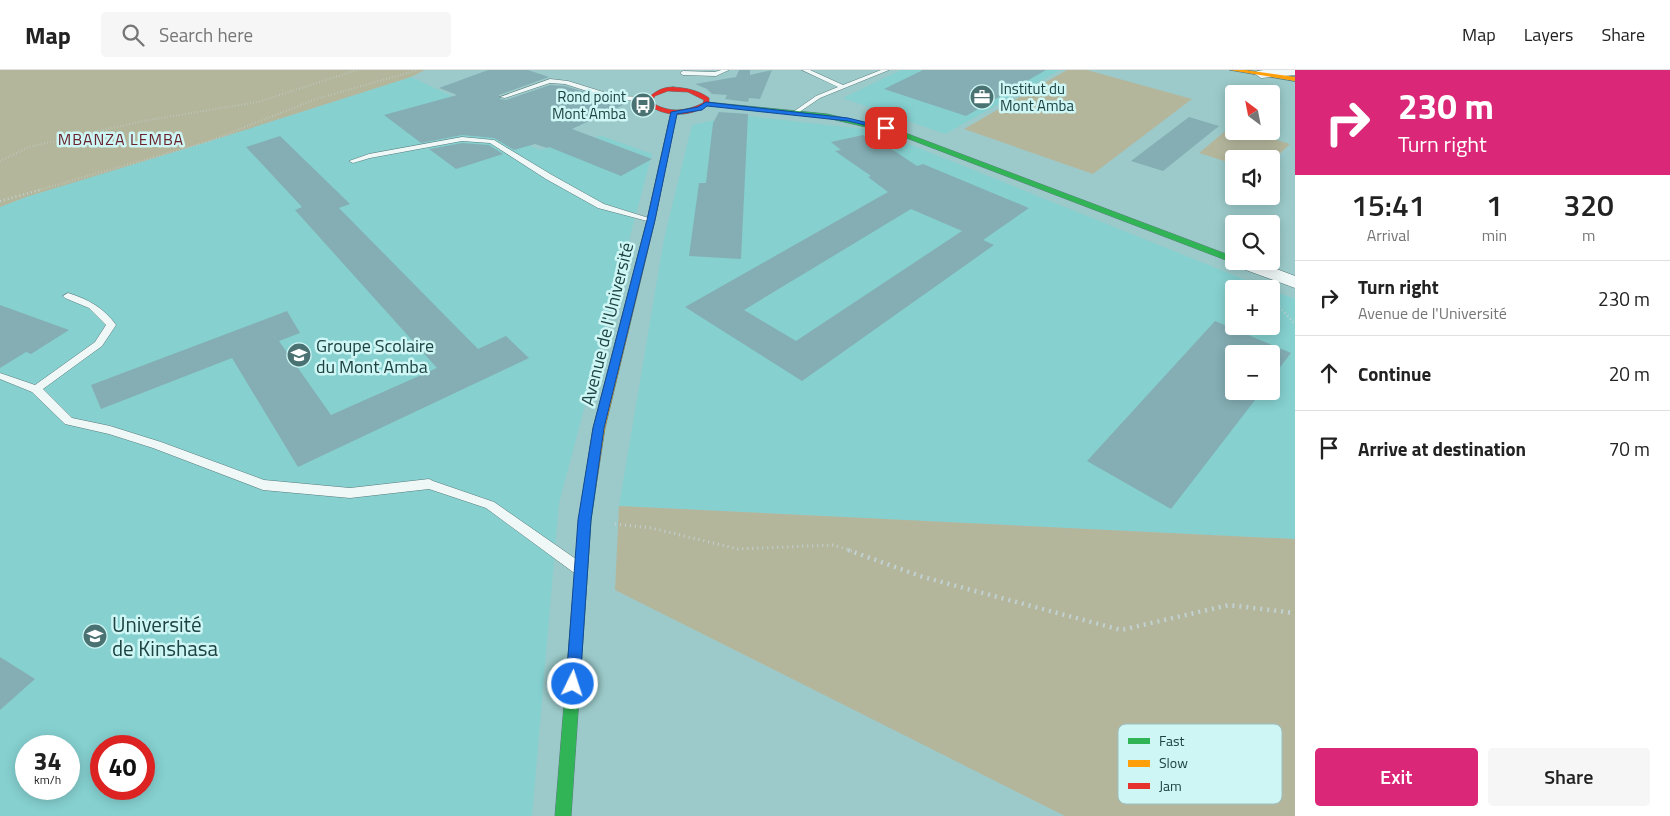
<!DOCTYPE html>
<meta charset="utf-8">
<style>
:root{--surface:#fff;--page:#f6f6f6;--text:#222;--muted:#767676;--line:#e0e0e0;--accent:#db2777}
body{margin:0;font-family:"Titillium Web",sans-serif;background:var(--page);color:var(--text);height:100vh;display:flex;flex-direction:column;font-size:19px;white-space:nowrap}
*{box-sizing:border-box;margin:0}
p{font-size:16px;color:var(--muted)}
.icon{flex:none;width:28px;height:28px;fill:none;stroke:currentColor;stroke-width:2;stroke-linecap:round;stroke-linejoin:round}
.map{position:relative;flex:1;overflow:hidden}
.panel{display:flex;flex-direction:column;background:var(--surface);width:375px}
.panel>*{flex:none}
.banner{background:#db2777;color:#fff;overflow:hidden}
.needle{width:32px;rotate:328deg}
.controls{position:absolute;left:1225px;top:15px;display:grid;gap:10px}
.controls a{display:grid;place-items:center;width:55px;height:55px;border-radius:5px;background:var(--surface);box-shadow:0 2px 12px #0003;font-size:25px}
.speed{position:absolute;left:15px;top:665px;display:flex;gap:10px;font-size:25px;font-weight:700;text-align:center}
.speed>*{display:grid;place-content:center;width:65px;height:65px;border-radius:50%;background:var(--surface);box-shadow:0 2px 12px #0003;line-height:1}
.speed small{font-size:12px;font-weight:400}
.speed .limit{border:8px solid #d22;background:#fff;color:#111}
.pin{position:absolute;display:grid;place-items:center;width:42px;height:42px;color:#fff;margin:-21px;border-radius:10px;box-shadow:0 2px 8px #0006}
.me{position:absolute;width:55px;margin:-28px;rotate:4deg;stroke-linejoin:round;filter:drop-shadow(0 0 4px #0008)}
.turn{display:flex;align-items:center;gap:18px;height:105px;padding:0 20px;font-size:22px}
.turn .icon{width:65px;height:65px;stroke-width:2.5}
.turn b{display:block;font-size:35px;line-height:42px}
.eta{display:flex;justify-content:space-evenly;align-items:center;height:85px;text-align:center}
.eta b{font-size:30px;font-weight:600;line-height:35px}
.primary-button{display:flex;gap:10px;margin-top:auto;padding:10px 20px}
.primary-button a{flex:1;height:58px;border-radius:5px;background:var(--accent);color:#fff;font-size:20px;font-weight:600;line-height:58px;text-align:center}
.primary-button a+a{background:var(--page);color:var(--text)}
ul{padding:0;list-style:none}
li{display:flex;align-items:center;gap:15px;height:75px;padding:0 20px;border-top:1px solid var(--line)}
li div{flex:1}
li b{display:block;font-size:19px}
li em{font-style:normal}
header{display:flex;align-items:center;gap:30px;box-sizing:border-box;height:70px;padding:0 25px;background:var(--surface);border-bottom:1px solid var(--line)}
header strong{font-size:24px}
nav{display:flex;gap:28px;margin-inline-start:auto;font-size:18px}
.search{width:350px;height:45px;background:var(--page);display:flex;align-items:center;gap:12px;box-sizing:border-box;padding:0 18px;border-radius:5px;color:var(--muted);font-size:19px}
main{display:flex;flex:1;min-height:0}
.map>svg:first-child{display:block}
</style>
<header>
<strong>Map</strong>
<div class="search"><svg class="icon" aria-label="search" viewBox="0 0 24 24"><circle cx="10" cy="10" r="6"/><path d="M15 15l6 6"/></svg>Search here</div>
<nav><a>Map</a><a>Layers</a><a>Share</a></nav>
</header>
<main>
<div class="map">
<svg width="1295" height="746" viewBox="0 0 1295 746">
<rect width="100%" height="100%" fill="#9ccaca"/>
<g fill="#86d0d0" fill-rule="evenodd">
<path d="M 901,0 L 1060,0 L 945,64 L 843,28 Z"/>
<path d="M 411,7 L 492,45 L 476,52 L 540,80 L 602,66 L 652,84 L 559,433 L 532,746 L 0,746 L 0,137 L 26,127 L 207,72 ZM 26,676 L 69,676 L 69,719 L 26,719 ZM 101,676 L 144,676 L 144,719 L 101,719 Z"/>
<path d="M 738,45 L 874,60 L 1268,219 L 1234,219 L 1234,256 L 1271,256 L 1271,220 L 1295,229 L 1295,469 L 619,436 L 664,169 L 692,55 ZM 1234,284 L 1271,284 L 1271,321 L 1234,321 Z"/>
</g>
<g fill="#b4b69c">
<path d="M 0,0 L 425,0 L 411,7 L 207,72 L 26,127 L 0,137 Z"/>
<path d="M 1067,0 L 1087,0 L 1192,29 L 1093,104 L 964,59 Z"/>
<path d="M 1230,57 L 1234,58 L 1234,61 L 1246,61 L 1290,74 L 1271,92 L 1271,89 L 1234,89 L 1234,94 L 1199,83 Z"/>
<path d="M 619,436 L 1295,469 L 1295,746 L 1065,746 L 615,520 Z"/>
</g>
<g fill="#84aeb4" fill-rule="evenodd">
<path d="M 488,0 L 528,0 L 549,7 L 499,25 L 500,29 L 506,30 L 550,15 L 565,16 L 625,34 L 572,59 L 652,89 L 621,106 L 549,77 L 547,78 L 535,74 L 514,80 L 494,68 L 462,65 L 421,73 L 384,45 L 457,25 L 439,18 Z"/>
<path d="M 739,0 L 750,0 L 750,5 L 772,0 L 760,29 L 749,28 L 748,32 L 725,29 L 727,25 L 712,24 L 707,19 L 695,14 L 736,7 Z"/>
<path d="M 923,0 L 1046,0 L 966,46 L 884,19 Z"/>
<path d="M 719,42 L 748,44 L 741,189 L 689,186 L 699,113 L 706,113 L 713,53 Z"/>
<path d="M 1189,47 L 1219,56 L 1163,101 L 1131,91 Z"/>
<path d="M 863,65 L 874,71 L 878,70 L 917,96 L 923,94 L 1029,138 L 983,170 L 994,175 L 802,311 L 685,237 L 888,122 L 868,107 L 871,106 L 835,81 L 841,80 L 831,72 ZM 911,139 L 962,161 L 796,271 L 744,240 Z"/>
<path d="M 280,66 L 350,134 L 339,138 L 478,279 L 506,266 L 529,288 L 298,397 L 232,288 L 101,339 L 91,315 L 287,241 L 300,263 L 279,271 L 331,345 L 437,298 L 295,140 L 302,137 L 246,77 Z"/>
<path d="M 462,73 L 489,75 L 503,84 L 456,99 L 429,79 Z"/>
<path d="M 0,235 L 69,260 L 31,284 L 26,282 L 0,298 Z"/>
<path d="M 1215,251 L 1291,283 L 1271,309 L 1271,284 L 1234,284 L 1234,321 L 1262,321 L 1171,439 L 1087,391 Z"/>
<path d="M 0,587 L 35,609 L 0,640 Z"/>
</g>
<g fill="none" stroke-linecap="round" stroke-linejoin="round">
<defs>
<g id="lane">
<path d="M 721,0 L 729,0 L 716,6 L 683,5 L 680,3 L 683,1 L 715,2 Z"/>
<path d="M 802,0 L 810,0 L 843,15 L 881,0 L 889,0 L 820,28 L 795,45 L 792,43 L 793,42 L 816,26 L 838,17 Z"/>
<path d="M 550,9 L 568,11 L 616,26 L 649,27 L 652,29 L 649,31 L 615,30 L 565,14 L 550,13 L 505,28 L 500,27 Z"/>
<path d="M 462,67 L 494,70 L 552,105 L 604,134 L 655,150 L 651,152 L 598,138 L 546,109 L 490,73 L 462,71 L 370,88 L 353,93 L 349,91 L 369,84 Z"/>
<path d="M 68,223 C 88,229 104,238 116,255 L 102,276 L 43,319 L 72,348 L 110,356 L 161,372 L 264,410 L 350,418 L 429,409 L 433,411 L 494,432 L 583,494 L 585,498 L 583,502 L 578,504 L 573,502 L 486,438 L 429,419 L 350,428 L 263,420 L 153,378 L 109,364 L 65,354 L 32,322 L 0,309 L 0,303 L 35,315 L 95,272 L 106,255 L 89,238 L 65,228 L 63,226 Z"/>
</g>
<g id="street">
<path d="M 1264,0 L 1295,0 L 1295,5 L 1261,8 L 1255,4 L 1257,1 Z"/>
<path d="M 1232,187 L 1234,187 L 1234,191 L 1256,191 L 1295,206 L 1295,218 L 1232,195 L 1229,191 Z"/>
</g>
<g id="fast">
<path d="M 706,32 L 827,44 L 900,61 L 1234,187 L 1234,191 L 1237,191 L 1231,192 L 896,64 L 827,48 L 704,35 L 704,33 Z"/>
<path d="M 590,411 L 594,413 L 596,416 L 591,450 L 571,746 L 555,746 L 579,450 L 584,416 L 586,413 Z"/>
</g>
<g id="slow">
<path d="M 1230,0 L 1245,0 L 1295,7 L 1295,11 Z"/>
<path d="M 674,40 L 677,42 L 655,150 L 605,358 L 596,416 L 594,419 L 586,419 L 584,416 L 593,358 L 647,150 L 671,42 Z"/>
</g>
<path id="jam" d="M 673,17 C 686,18 698,20 709,28 L 709,34 C 691,48 662,48 645,32 C 652,23 661,17 673,17 ZM 668,21 L 688,22 L 704,30 L 703,33 C 685,42 668,43 651,32 L 655,26 Z"/>
</defs>
<use href="#lane" stroke="#597c7c" stroke-width="1"/>
<use href="#street" stroke="#597c7c" stroke-width="1"/>
<use href="#fast" stroke="#597c7c" stroke-width="1"/>
<use href="#slow" stroke="#597c7c" stroke-width="1"/>
<use href="#jam" stroke="#597c7c" stroke-width="1"/>
<g stroke="#c1d1d1" stroke-width="2" stroke-dasharray="0.5 2.5" stroke-linecap="butt">
<path d="M 0,91 L 29,77 L 143,51 L 258,32 L 357,0"/>
<path d="M 35,121 L 207,72 L 316,29 L 418,0"/>
</g>
<g stroke="#c1d1d1" stroke-width="2.5" stroke-dasharray="1 3" stroke-linecap="butt">
<path d="M 0,131 L 40,120"/>
<path d="M 1271,228 L 1295,254"/>
</g>
<path stroke="#c1d1d1" stroke-width="3" stroke-dasharray="1 4" stroke-linecap="butt" d="M 615,454 L 651,458 L 738,479 L 834,475 L 852,481"/>
<path stroke="#c1d1d1" stroke-width="4.5" stroke-dasharray="2 5" stroke-linecap="butt" d="M 848,480 L 923,507 L 1121,560 L 1229,535 L 1295,543"/>
<use href="#lane" fill="#f0f7f7" fill-rule="evenodd"/>
<use href="#street" fill="#f0f7f7" fill-rule="evenodd"/>
<use href="#fast" fill="#30b455" fill-rule="evenodd"/>
<use href="#slow" fill="#ff9f0a" fill-rule="evenodd"/>
<use href="#jam" fill="#e5322d" fill-rule="evenodd"/>
</g>
<path fill="#1a73e8" stroke="#114b97" d="M 706,32 L 848,48 L 889,58 L 886,60 L 848,51 L 707,36 L 702,40 L 677,44 L 655,150 L 604,358 L 591,450 L 580,614 L 578,619 L 573,621 L 568,619 L 566,614 L 578,450 L 593,358 L 647,150 L 671,42 L 698,37 Z"/>
<defs>
<symbol id="office-disc" viewBox="-11 -11 22 22"><circle r="9.5" fill="#4a7272" stroke="#cef6f5"/><path d="M-6-3h4V-5.5h4V-3h4V5H-6ZM-1-4.5V-3h2v-1.5ZM-6 0V1H6V0Z" fill="#fff"/></symbol>
<symbol id="bus-disc" viewBox="-11 -11 22 22"><circle r="9.5" fill="#4a7272" stroke="#cef6f5"/><path d="M-5-6H5V4H4V6H2V4H-2V6H-4V4H-5ZM-3.5-4V0h7V-4ZM-3.5 1.2v1.5H-2V1.2ZM2 1.2v1.5H3.5V1.2Z" fill="#fff"/></symbol>
<symbol id="school-disc" viewBox="-11 -11 22 22"><circle r="9.5" fill="#4a7272" stroke="#cef6f5"/><path d="M0-5L7-2L0 1L-7-2ZM-4 1L0 2.5L4 1V4Q0 6-4 4Z" fill="#fff"/></symbol>
<symbol id="university-disc" viewBox="-11 -11 22 22"><circle r="9.5" fill="#4a7272" stroke="#cef6f5"/><path d="M0-5L7-2L0 1L-7-2ZM-4 1L0 2.5L4 1V4Q0 6-4 4Z" fill="#fff"/></symbol>
</defs>
<g fill-rule="evenodd">
<use href="#office-disc" x="968" y="13" width="28" height="28"/>
<use href="#bus-disc" x="629" y="21" width="28" height="28"/>
<use href="#school-disc" x="285" y="271" width="28" height="28"/>
<use href="#university-disc" x="81" y="552" width="28" height="28"/>
</g>
<g text-anchor="middle" dominant-baseline="central" stroke-width="5" stroke-linejoin="round" paint-order="stroke">
<g font-size="15" fill="#1e4242" stroke="#cef6f5" text-anchor="start">
<text x="1000" y="18">Institut du<tspan x="1000" dy="17">Mont Amba</tspan></text>
<text x="626" y="26" text-anchor="end">Rond point<tspan x="626" dy="17">Mont Amba</tspan></text>
</g>
<g font-size="16" letter-spacing="1" fill="#69232c" stroke="#cef6f5">
<text x="121" y="69">MBANZA LEMBA</text>
</g>
<g font-size="18" fill="#1e4242" stroke="#cef6f5">
<text transform="translate(607 254) rotate(-76)">Avenue de l'Université</text>
</g>
<g font-size="18" fill="#1e4242" stroke="#cef6f5" text-anchor="start">
<text x="316" y="275">Groupe Scolaire<tspan x="316" dy="21">du Mont Amba</tspan></text>
</g>
<g font-size="21" fill="#1e4242" stroke="#cef6f5" text-anchor="start">
<text x="112" y="554">Université<tspan x="112" dy="24">de Kinshasa</tspan></text>
</g>
</g>
<rect x="1118" y="654" width="164" height="80" rx="8" fill="#cef6f5" stroke="#99c0bf" stroke-width="1"/>
<rect x="1128" y="668" width="22" height="6" fill="#30b455"/>
<rect x="1128" y="690" width="22" height="7" fill="#ff9f0a"/>
<rect x="1128" y="713" width="22" height="6" fill="#e5322d"/>
<g font-size="14" fill="#1e4242">
<text x="1159" y="676">Fast</text>
<text x="1159" y="698">Slow</text>
<text x="1159" y="721">Jam</text>
</g>
</svg>
<div class="controls">
<a><svg class="needle" viewBox="-14 -14 28 28"><path d="M0-13l5 13h-10z" fill="#e53935"/><path d="M0 13l5-13h-10z" fill="#767676"/></svg></a>
<a><svg class="icon" aria-label="sound" viewBox="0 0 24 24"><path d="M4 9h4l5-4v14l-5-4H4zM17 9q2 3 0 6"/></svg></a>
<a><svg class="icon" aria-label="search" viewBox="0 0 24 24"><circle cx="10" cy="10" r="6"/><path d="M15 15l6 6"/></svg></a>
<a>+</a>
<a>−</a>
</div>
<div class="speed"><div>34<small>km/h</small></div><div class="limit">40</div></div>
<div class="pin" style="left:886px;top:58px;background:#d93025"><svg class="icon" aria-label="arrive" viewBox="0 0 24 24"><path d="M6 21V4h12l-3 4 3 4H6"/></svg></div>
<svg class="me" style="left:573px;top:614px" viewBox="-20 -20 40 40"><circle r="17" fill="#1a73e8" stroke="#fff" stroke-width="3"/><path d="M0-11L8 9 0 5-8 9z" fill="#fff"/></svg>
</div>
<section class="panel">
<div class="banner">
<div class="turn"><svg class="icon" aria-label="right" viewBox="0 0 24 24"><path d="M7 20v-9h11M14 6l5 5-5 5"/></svg><div><b>230 m</b>Turn right</div></div>
</div>
<div class="eta">
<div><b>15:41</b><p>Arrival</p></div>
<div><b>1</b><p>min</p></div>
<div><b>320</b><p>m</p></div>
</div>
<ul>
<li><svg class="icon" aria-label="right" viewBox="0 0 24 24"><path d="M7 20v-9h11M14 6l5 5-5 5"/></svg><div><b>Turn right</b><p>Avenue de l'Université</p></div><em>230 m</em></li>
<li><svg class="icon" aria-label="ahead" viewBox="0 0 24 24"><path d="M12 20V5M6 11l6-6 6 6"/></svg><div><b>Continue</b></div><em>20 m</em></li>
<li><svg class="icon" aria-label="arrive" viewBox="0 0 24 24"><path d="M6 21V4h12l-3 4 3 4H6"/></svg><div><b>Arrive at destination</b></div><em>70 m</em></li>
</ul>
<div class="primary-button"><a>Exit</a><a>Share</a></div>
</section>
</main>
